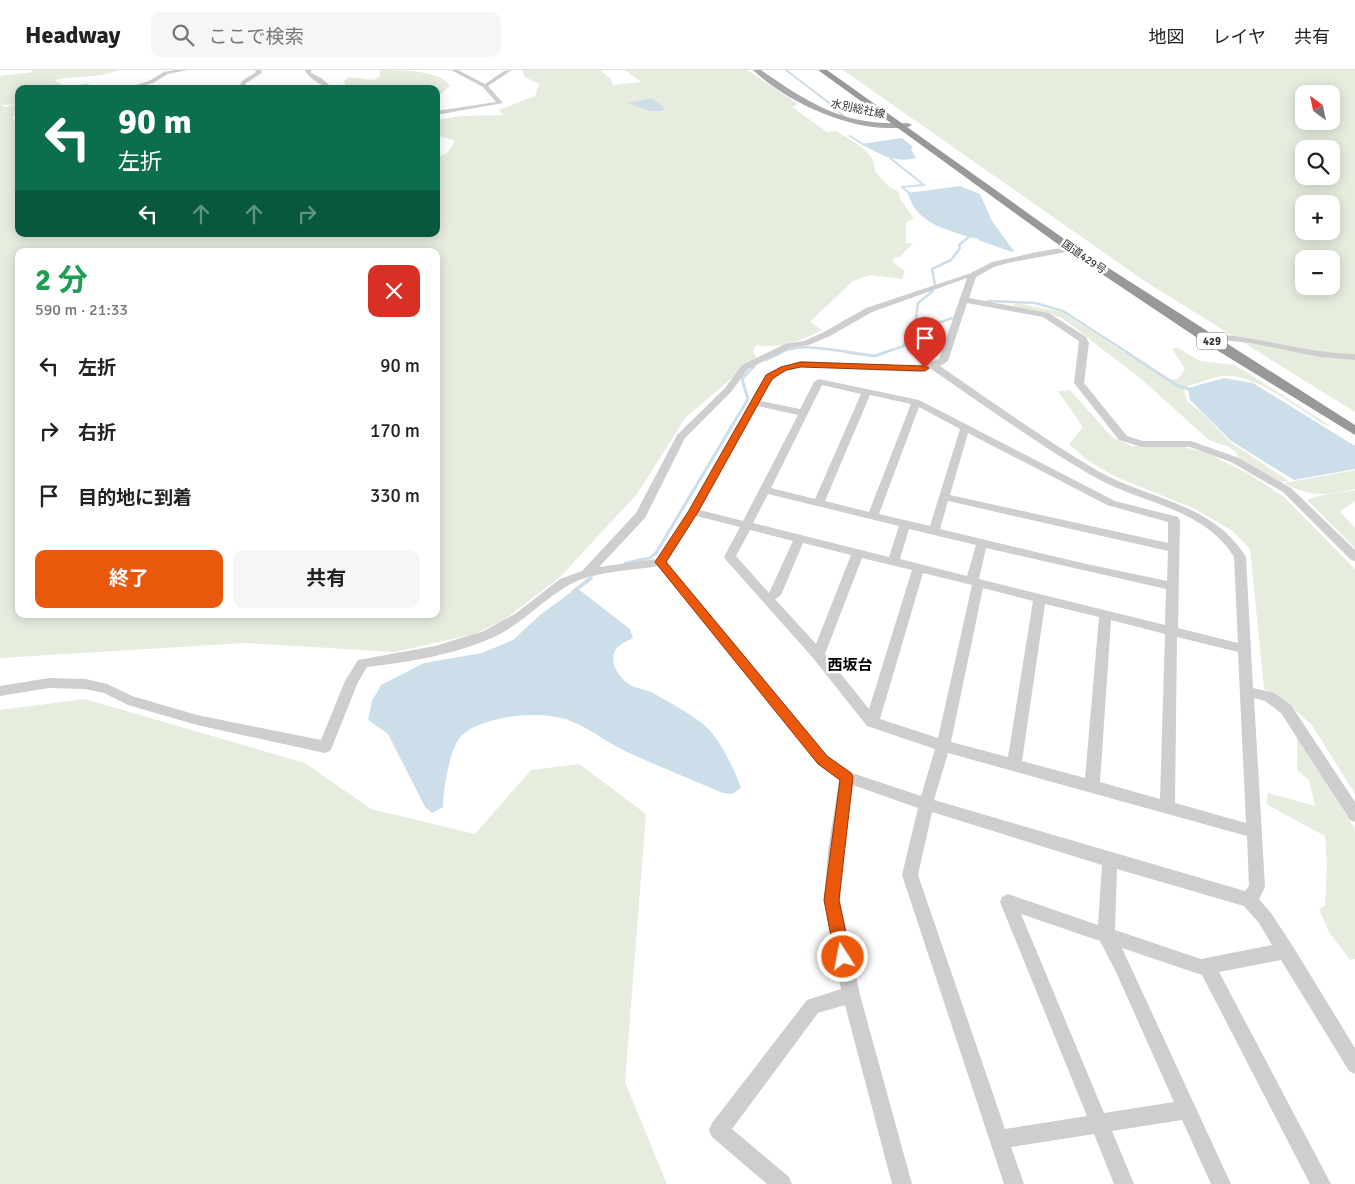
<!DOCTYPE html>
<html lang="ja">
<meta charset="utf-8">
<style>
:root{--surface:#fff;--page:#f6f6f6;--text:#222;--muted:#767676;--line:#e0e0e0;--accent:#ea580c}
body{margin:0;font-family:Signika,"Noto Sans JP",sans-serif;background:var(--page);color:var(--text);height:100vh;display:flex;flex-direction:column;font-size:19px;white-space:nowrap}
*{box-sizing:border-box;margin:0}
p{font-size:16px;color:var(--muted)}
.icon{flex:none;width:28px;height:28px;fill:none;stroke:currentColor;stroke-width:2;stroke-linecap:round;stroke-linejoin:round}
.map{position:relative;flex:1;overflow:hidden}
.panel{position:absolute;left:15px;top:178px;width:425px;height:370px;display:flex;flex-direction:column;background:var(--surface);border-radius:10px;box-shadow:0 2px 12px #0003}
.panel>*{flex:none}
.hud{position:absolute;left:15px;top:15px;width:425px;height:152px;border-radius:10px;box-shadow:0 2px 12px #0003;background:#0b6e4f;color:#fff;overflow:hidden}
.needle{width:32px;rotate:327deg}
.tools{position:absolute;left:1295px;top:15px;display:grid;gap:10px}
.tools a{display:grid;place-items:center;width:45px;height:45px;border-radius:10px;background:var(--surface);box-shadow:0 2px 12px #0003;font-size:25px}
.pin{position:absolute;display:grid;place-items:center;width:42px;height:42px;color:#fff;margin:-51px -21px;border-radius:50% 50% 50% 0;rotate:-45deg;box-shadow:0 0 5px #0007}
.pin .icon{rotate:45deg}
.me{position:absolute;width:55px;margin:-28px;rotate:349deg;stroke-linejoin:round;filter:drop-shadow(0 0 4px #0008)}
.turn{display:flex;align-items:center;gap:18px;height:105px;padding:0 20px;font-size:22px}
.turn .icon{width:65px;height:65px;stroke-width:2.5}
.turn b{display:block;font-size:35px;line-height:42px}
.lanes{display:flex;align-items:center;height:48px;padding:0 20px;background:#0003;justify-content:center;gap:25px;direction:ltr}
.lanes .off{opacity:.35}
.round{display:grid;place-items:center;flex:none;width:52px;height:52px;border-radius:10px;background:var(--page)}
.head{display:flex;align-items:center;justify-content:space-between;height:85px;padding:0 20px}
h1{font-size:30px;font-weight:700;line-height:38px;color:#1e9e55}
.button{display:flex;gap:10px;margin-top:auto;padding:10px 20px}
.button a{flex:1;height:58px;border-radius:10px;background:var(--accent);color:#fff;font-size:20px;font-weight:700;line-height:58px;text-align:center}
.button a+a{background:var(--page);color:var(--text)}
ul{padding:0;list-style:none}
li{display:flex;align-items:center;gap:15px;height:65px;padding:0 20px}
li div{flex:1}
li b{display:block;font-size:19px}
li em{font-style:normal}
header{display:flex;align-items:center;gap:30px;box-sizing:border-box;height:70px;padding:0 25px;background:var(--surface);border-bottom:1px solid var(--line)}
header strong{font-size:24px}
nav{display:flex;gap:28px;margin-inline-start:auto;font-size:18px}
.search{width:350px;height:45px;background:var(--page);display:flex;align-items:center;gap:12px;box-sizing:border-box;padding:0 18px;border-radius:10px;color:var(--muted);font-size:19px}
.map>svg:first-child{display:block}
</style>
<header>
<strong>Headway</strong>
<div class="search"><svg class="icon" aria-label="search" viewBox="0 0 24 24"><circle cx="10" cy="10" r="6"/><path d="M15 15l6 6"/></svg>ここで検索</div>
<nav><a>地図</a><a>レイヤ</a><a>共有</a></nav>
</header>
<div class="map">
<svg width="1355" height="1114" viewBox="0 0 1355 1114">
<rect width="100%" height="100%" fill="#fff"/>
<g fill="#e6eddf" fill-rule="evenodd">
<path d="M 31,0 L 119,0 C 98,9 76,5 54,10 L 66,17 L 88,13 L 93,19 L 19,19 L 19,34 L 1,35 L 6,37 L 19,34 L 19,43 L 12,47 L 16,54 L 19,54 L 19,164 L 436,164 L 436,88 L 447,83 L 455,71 L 436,65 L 436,50 L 461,46 L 503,45 L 499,40 L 535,26 L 539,14 L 525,7 L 522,0 L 605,0 L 601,1 L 610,8 L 613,15 L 641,12 L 625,0 L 747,0 L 798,34 L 792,37 L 827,62 L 836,61 C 851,71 876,81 875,101 L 889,117 L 899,122 L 900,128 L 914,149 L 906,152 L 906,173 L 913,173 L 900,187 L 894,188 L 893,192 L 905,201 L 902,209 L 870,205 L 853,211 L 810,252 L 822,260 C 797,272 784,279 756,275 L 753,282 L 757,287 L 686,347 L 637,424 L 561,506 L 503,551 L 474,564 L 395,582 L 246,573 L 0,588 L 0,6 L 32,2 ZM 19,181 L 436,181 L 436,544 L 19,544 Z"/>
<path d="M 380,0 C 398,0 442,0 450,16 L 436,28 L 436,19 L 347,19 L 344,11 L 349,7 L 374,10 L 380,6 Z"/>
<path d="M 843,0 L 1355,0 L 1355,342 L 1146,212 ZM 1304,24 L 1331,24 L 1331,51 L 1304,51 ZM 1304,79 L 1331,79 L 1331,106 L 1304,106 ZM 1304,134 L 1331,134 L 1331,161 L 1304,161 ZM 1304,189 L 1331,189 L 1331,216 L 1304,216 Z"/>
<path d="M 1016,233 L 1062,242 L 1166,310 L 1178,309 L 1185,299 L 1172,279 L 1178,278 L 1200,291 L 1235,295 L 1331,356 L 1323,354 C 1297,338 1253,302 1222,306 C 1211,308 1199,313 1188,316 L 1184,320 L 1187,331 L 1203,344 L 1230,372 L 1289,411 L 1280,412 L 1238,387 L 1236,382 L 1229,377 L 1209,370 L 1140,308 L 1063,249 L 1049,243 L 1013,236 Z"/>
<path d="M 1070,320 L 1112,367 L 1132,376 L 1180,376 L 1207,383 L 1251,405 L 1284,427 L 1355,499 L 1355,724 L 1312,655 L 1285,631 L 1264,619 L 1250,479 L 1231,460 L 1193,438 L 1116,407 L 1087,390 L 1069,374 L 1083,357 L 1058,321 Z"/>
<path d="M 1355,400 L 1355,419 C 1327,426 1309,427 1284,413 Z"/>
<path d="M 1355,420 L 1355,431 L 1340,442 L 1355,458 L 1355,478 L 1307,430 C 1322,423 1339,424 1355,420 Z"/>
<path d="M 85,629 L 305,693 L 371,739 L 475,764 L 531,700 L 579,694 L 646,744 L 625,1012 L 667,1114 L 0,1114 L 0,640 Z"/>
<path d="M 1297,666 L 1355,759 L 1355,889 L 1350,890 L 1329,862 L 1319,839 L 1325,836 L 1327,796 L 1325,766 L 1266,734 L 1268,723 L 1315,736 L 1309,710 L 1297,700 Z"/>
</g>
<g fill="#cddeeb">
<path d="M 652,28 L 665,38 L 662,41 L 649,41 L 628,33 Z"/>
<path d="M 902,68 L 913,77 L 911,79 L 916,88 C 894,94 879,83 861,74 Z"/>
<path d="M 960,116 L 980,124 L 992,151 L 1014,181 L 1012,182 L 978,170 L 980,169 L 969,167 C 944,159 915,152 908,123 Z"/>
<path d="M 913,260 L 926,263 L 916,278 L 902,275 Z"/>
<path d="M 1224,308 L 1253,313 L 1355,376 L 1355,399 L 1294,410 L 1231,371 L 1190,330 L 1188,318 Z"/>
<path d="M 577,518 L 630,559 L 633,568 C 627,571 620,574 617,578 C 607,591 619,609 632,616 C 638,619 646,619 653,623 C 669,632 687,642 702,653 C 720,668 733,696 741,718 L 732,724 L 723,723 C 690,709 657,696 625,681 C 606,672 588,657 568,650 C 541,640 485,645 462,665 C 450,676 443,720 443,737 L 432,743 L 425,737 L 388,664 L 368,650 L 372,631 L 381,615 L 424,593 L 482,583 L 513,570 L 541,544 Z"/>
</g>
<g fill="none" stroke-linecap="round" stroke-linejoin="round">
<g stroke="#cddeeb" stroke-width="2">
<path d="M 786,0 L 837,39 L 844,47"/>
<path d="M 850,66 L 864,75"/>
<path d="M 890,88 L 924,115 L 902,117 L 909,123"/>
</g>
<g stroke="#cddeeb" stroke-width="2.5">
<path d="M 908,122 L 910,124"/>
<path d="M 935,215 L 932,199 L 951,190 L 960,178 L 959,175 L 970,166"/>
<path d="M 988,231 L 1035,233 L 1063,241 L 1128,283"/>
<path d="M 915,261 L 952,248"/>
<path d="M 914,263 L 918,233 L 933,221"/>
<path d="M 779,283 C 803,272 830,280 856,283"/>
<path d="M 883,283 L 907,275"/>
</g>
<g stroke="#cddeeb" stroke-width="3">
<path d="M 846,282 L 875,286 L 886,282"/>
<path d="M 1126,282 L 1178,316 L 1192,320"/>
<path d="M 766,290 L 782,282"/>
<path d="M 636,491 L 650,488 L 656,483 L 748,329 L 742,309 L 755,295"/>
</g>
<g stroke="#cddeeb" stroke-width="4">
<path d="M 625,494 L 641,490"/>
<path d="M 573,522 L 591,508"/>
</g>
<g fill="#cecece" fill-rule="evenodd">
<path d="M 175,0 L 188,0 L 168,4 L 153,13 L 132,19 L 122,19 L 149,11 L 164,2 Z"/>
<path d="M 255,0 L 261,0 L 262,3 L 246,13 L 244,19 L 238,19 L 242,11 L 256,2 Z"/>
<path d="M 305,0 L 311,0 L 311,3 L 321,8 L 334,19 C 326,19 308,8 305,0 Z"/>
<path d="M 451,0 L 458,0 L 485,14 L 504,1 L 512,0 L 488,16 L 503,33 L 436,45 L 436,41 L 496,32 L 483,17 Z"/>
<path d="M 1079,175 L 1083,177 L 1082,179 L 1008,193 L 994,197 L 976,207 L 969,228 L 1049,243 L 1086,267 L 1089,273 L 1084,313 L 1127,366 L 1143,371 L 1191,371 L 1239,388 L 1291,418 L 1355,480 L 1355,491 L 1351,490 L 1283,422 L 1231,392 L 1190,377 L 1142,377 L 1119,370 L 1074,313 L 1079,271 L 1043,247 L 967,233 L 948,291 L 940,296 C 992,332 1044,369 1098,401 C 1149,430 1212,432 1246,487 L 1253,618 L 1274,623 L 1291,635 L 1355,732 L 1355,752 L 1350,750 L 1281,643 L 1265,631 L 1254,628 L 1265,817 L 1259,829 L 1271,843 L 1292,875 L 1355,978 L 1355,1004 L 1349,1001 L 1281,890 L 1219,902 L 1331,1114 L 1310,1114 L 1202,905 L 1122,878 L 1231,1114 L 1211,1114 L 1182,1050 L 1112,1061 L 1134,1114 L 1114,1114 L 1094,1064 L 1011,1077 L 1024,1114 L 1004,1114 L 902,805 L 918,738 L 853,715 L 844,781 L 840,830 L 860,925 L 912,1114 L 892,1114 L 845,935 L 818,943 L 732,1059 L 789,1107 L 792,1114 L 767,1114 L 712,1067 L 709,1060 L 712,1053 L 807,930 L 841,919 L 824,830 L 828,781 L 839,710 L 818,694 L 658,496 C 629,501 594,501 569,515 C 542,530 522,554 494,567 C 454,585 409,592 367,597 L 358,612 L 332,677 L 330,681 L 325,683 L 197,655 L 128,635 L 104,623 L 85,619 L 49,618 L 0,626 L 0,616 L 49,608 L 85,609 L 107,614 L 132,626 L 197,645 L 321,670 L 345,611 L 358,590 L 435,576 L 484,561 L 515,544 L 560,509 L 582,501 L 636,443 L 677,365 L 725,318 L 742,295 L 785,274 L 804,271 L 824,262 L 866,238 L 971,203 L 992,192 L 1037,182 ZM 967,208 L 939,289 L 918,296 L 801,291 L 781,297 L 766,305 L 688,442 L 657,489 L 599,497 L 645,448 L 685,368 L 731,322 L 748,299 L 790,278 L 809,275 L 830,266 L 872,242 ZM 801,297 L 918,302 L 931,299 C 984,335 1036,373 1091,405 C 1137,433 1204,437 1234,487 L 1238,573 L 1178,558 L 1180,450 L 1178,447 L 1115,431 L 919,330 L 819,309 L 814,312 L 800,339 L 761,331 C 773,307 775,304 801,297 ZM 822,315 L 861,324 L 815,429 L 771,418 ZM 870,325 L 911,334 L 869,442 L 825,431 ZM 758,336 L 798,345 L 743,451 L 700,440 ZM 919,337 L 960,359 L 930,456 L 879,444 ZM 968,363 L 1107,435 L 1168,452 L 1168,473 L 950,425 ZM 768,424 L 899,456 L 889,487 L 753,453 ZM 948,431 L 1168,481 L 1167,511 L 1082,493 L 940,459 ZM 696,446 L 740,457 L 724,487 L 726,490 L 813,588 L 867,656 L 935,679 L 921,726 L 852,703 L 828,686 L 667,492 ZM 909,459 L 976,475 L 967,506 L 900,489 ZM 750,460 L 793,471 L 769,523 L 736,486 ZM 803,473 L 851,485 L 816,574 L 775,529 L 781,525 ZM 986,478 L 1166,519 L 1165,555 L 979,509 ZM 862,488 L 912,500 L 869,639 L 825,584 ZM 923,503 L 972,515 L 938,668 L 880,649 ZM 983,518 L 1033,531 L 1008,687 L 951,672 ZM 1045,534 L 1099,547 L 1085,708 L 1022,691 ZM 1111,550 L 1165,564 L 1160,729 L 1100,712 ZM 1177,567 L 1238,582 L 1246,753 L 1175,733 ZM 948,683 L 1247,766 L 1249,816 L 1245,821 L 934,730 ZM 932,742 L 1102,795 L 1098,855 L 1008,824 L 1002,827 L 1000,832 L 1087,1046 L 1005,1059 L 918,805 ZM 1117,799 L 1244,836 L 1259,853 L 1272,875 L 1201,889 L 1115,860 ZM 1021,844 L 1100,871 L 1116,902 L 1174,1032 L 1104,1043 Z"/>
<path d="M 1216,264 C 1263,268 1308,283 1355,284 L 1355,290 L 1320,287 L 1251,273 L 1213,269 L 1212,267 Z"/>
</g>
<path fill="#a9a9a9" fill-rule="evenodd" d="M 753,0 L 761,0 C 812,35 844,56 908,53 L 912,55 C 907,59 900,58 893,58 C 848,60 785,31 753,0 Z"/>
<path fill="#989898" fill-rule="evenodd" d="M 818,0 L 827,0 L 1074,176 L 1355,355 L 1355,365 L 1202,271 L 1066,180 Z"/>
</g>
<path fill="#ea580c" stroke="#983908" d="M 801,292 L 925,296 L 929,298 L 925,301 L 801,297 L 786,300 L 772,309 L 698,442 L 666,492 L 827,686 L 851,703 L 853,707 L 839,830 L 851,887 L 849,892 L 843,894 L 838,892 L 835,887 L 824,830 L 840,710 L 818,694 L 655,492 L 688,442 L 766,305 L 781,297 Z"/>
<g text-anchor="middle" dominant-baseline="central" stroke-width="5" stroke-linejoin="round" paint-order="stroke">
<g font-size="11" fill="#313131" stroke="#fff">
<text transform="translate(858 39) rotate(12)">水別総社線</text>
<text transform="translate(1084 187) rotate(34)">国道429号</text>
</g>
<rect fill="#fff" stroke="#6f6f6f" stroke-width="1" x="1197" y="262.5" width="30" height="17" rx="4"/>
<g font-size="11" font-weight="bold" fill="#313131">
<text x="1212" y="271">429</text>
</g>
<g font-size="15" font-weight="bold" fill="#000" stroke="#fff">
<text x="850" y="595">西坂台</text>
</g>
</g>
</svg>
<div class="tools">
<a><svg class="needle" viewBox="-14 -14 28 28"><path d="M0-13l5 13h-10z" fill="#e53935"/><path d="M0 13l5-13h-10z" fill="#767676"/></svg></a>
<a><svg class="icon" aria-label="search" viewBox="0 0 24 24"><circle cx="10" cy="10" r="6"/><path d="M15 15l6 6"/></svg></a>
<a>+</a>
<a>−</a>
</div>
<div class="pin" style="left:925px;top:298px;background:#d93025"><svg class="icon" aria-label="arrive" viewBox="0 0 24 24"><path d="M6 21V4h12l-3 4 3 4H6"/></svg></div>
<svg class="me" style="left:843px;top:887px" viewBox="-20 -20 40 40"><circle r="17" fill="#ea580c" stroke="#fff" stroke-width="3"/><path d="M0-11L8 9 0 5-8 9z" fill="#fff"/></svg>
<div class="hud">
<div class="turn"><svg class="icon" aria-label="left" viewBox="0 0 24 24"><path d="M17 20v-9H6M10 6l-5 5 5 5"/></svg><div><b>90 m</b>左折</div></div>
<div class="lanes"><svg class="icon" aria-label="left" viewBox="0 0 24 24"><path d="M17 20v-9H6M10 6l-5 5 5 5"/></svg><svg class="icon off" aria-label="ahead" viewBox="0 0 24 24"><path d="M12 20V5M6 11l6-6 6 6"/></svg><svg class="icon off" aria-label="ahead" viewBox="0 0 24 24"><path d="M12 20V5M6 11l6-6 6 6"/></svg><svg class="icon off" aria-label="right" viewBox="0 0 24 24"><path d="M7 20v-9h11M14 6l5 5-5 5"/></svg></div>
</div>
<section class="panel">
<div class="head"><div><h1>2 分</h1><p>590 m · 21:33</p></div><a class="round" style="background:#d93025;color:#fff"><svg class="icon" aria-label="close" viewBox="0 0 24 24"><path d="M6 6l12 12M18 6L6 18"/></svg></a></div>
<ul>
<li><svg class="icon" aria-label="left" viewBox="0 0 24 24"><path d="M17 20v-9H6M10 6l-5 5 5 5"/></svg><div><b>左折</b></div><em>90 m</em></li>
<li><svg class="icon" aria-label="right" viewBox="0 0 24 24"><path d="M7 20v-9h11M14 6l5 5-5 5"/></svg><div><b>右折</b></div><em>170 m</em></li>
<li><svg class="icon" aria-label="arrive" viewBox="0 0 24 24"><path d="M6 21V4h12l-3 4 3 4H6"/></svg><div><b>目的地に到着</b></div><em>330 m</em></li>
</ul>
<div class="button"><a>終了</a><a>共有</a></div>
</section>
</div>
